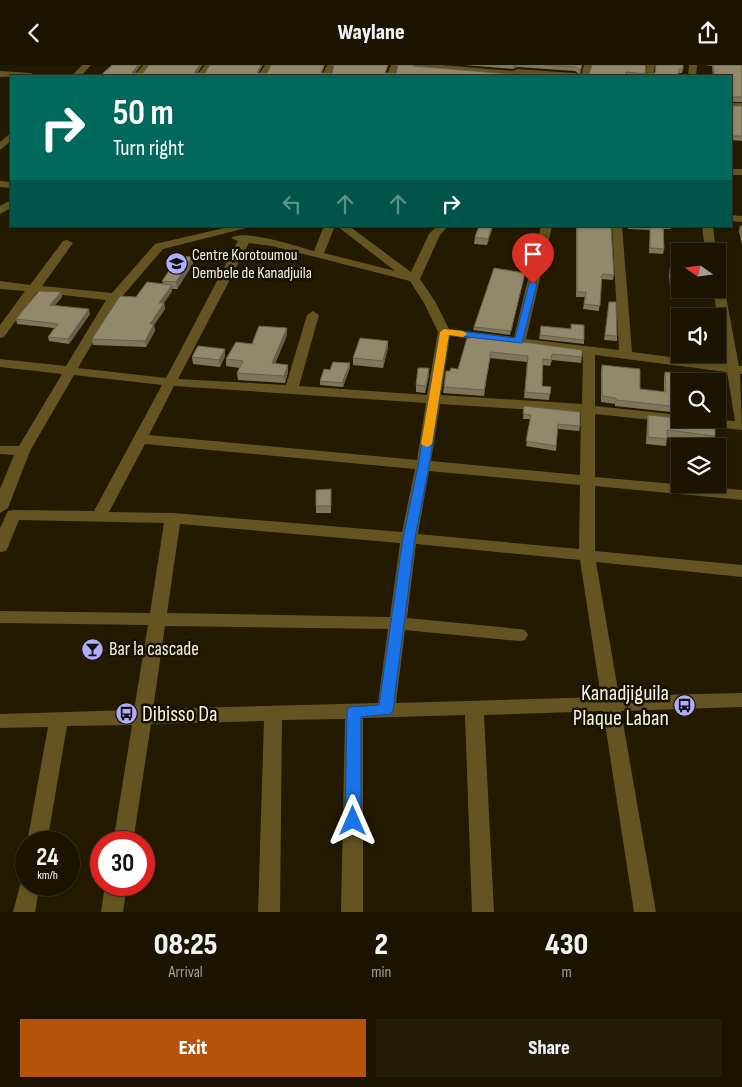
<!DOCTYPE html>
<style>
:root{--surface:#1a1400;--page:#231d0a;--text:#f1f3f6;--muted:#9f9e99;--line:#383322;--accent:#b45309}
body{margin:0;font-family:"Sofia Sans Condensed",sans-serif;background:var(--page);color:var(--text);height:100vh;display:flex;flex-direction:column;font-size:19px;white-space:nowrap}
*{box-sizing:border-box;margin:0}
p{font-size:16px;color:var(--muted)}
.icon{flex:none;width:28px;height:28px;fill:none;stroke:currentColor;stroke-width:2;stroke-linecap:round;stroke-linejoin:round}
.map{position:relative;height:847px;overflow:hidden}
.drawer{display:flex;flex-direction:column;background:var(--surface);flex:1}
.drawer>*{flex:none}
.hud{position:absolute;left:10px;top:10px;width:722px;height:152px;border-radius:0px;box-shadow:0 1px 4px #0004,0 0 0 1px var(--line);background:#00695c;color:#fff;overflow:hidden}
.needle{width:32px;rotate:284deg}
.fabs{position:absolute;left:671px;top:178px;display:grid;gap:10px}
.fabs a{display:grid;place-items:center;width:55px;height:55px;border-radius:0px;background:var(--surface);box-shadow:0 1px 4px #0004,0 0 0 1px var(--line);font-size:25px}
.speed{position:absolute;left:15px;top:766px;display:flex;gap:10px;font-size:25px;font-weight:700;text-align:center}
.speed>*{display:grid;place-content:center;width:65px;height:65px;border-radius:50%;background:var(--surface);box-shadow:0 1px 4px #0004,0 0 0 1px var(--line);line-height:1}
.speed small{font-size:12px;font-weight:400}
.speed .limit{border:8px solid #d22;background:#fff;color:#111}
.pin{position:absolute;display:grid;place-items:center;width:42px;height:42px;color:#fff;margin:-51px -21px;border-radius:50% 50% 50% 0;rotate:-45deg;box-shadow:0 0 5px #0007}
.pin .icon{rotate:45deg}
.me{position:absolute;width:55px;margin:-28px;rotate:0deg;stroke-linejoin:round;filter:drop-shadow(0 0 4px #0008)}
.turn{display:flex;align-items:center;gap:18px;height:105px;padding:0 20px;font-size:22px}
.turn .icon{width:65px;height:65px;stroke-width:2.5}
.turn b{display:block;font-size:35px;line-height:42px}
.lanes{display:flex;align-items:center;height:48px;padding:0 20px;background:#0003;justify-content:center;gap:25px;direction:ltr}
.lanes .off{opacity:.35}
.eta{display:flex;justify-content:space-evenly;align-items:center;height:85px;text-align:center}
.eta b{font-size:30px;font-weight:800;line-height:35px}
.action{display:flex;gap:10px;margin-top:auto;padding:10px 20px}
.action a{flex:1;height:58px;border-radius:0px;background:var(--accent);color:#fff;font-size:20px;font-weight:800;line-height:58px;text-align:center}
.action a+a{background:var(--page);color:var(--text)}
header{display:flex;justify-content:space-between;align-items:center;height:65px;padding:0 20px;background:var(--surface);font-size:22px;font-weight:800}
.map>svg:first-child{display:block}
</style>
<header><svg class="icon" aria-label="back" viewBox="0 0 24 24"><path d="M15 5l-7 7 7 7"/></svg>Waylane<svg class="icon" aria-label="share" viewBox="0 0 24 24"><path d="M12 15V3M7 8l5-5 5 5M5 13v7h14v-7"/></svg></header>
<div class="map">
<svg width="742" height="847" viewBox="0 0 742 847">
<rect width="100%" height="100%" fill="#231a00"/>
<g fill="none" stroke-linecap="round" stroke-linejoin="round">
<g fill="#635421" fill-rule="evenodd">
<path d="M 82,0 L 91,0 L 81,11 L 72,11 Z"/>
<path d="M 143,0 L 152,0 L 142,11 L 134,11 Z"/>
<path d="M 205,0 L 213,0 L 204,11 L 196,11 Z"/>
<path d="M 265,0 L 273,0 L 266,11 L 258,11 Z"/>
<path d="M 327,0 L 335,0 L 330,11 L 322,11 Z"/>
<path d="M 391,0 L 399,0 L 394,11 L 386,11 Z"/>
<path d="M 409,0 L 442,0 L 513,6 L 517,4 L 575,8 L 579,11 L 513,11 L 413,3 Z"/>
<path d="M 584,0 L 592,0 L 589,11 L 581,11 Z"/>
<path d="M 647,0 L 655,0 L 653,11 L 645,11 Z"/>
<path d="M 689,0 L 697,0 L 696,11 L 688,11 Z"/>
<path d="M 0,6 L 31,8 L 35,11 L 0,12 Z"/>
<rect x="731" y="38" width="11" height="6"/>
<path d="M 11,68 L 11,76 L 0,85 L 0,77 Z"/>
<rect x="731" y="104" width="11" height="6"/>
<path d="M 0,116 L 11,117 L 11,123 L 0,122 Z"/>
<path d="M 11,135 L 11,143 L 0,149 L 0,141 Z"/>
<path d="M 731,150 L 742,151 L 742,157 L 731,156 Z"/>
<path d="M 233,161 L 254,161 L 163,184 L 114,241 L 78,303 L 166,313 L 238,176 L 231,173 C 242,163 299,182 314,186 L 324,161 L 335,161 L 324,188 L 395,206 L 337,161 L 349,161 L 411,207 L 429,169 L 437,161 L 448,161 L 440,170 L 420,214 L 436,238 L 449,264 L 514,272 L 541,161 L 552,161 L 526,274 L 619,285 L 612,161 L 622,161 L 632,287 L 725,299 L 713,224 L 718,224 L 718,217 L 724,221 L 739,301 L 742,301 L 742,309 L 740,309 L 742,365 L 697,360 L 690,356 L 692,354 L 735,356 L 727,307 L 595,290 L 595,341 L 680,350 L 680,354 L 687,354 L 680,358 L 595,349 L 595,412 L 742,425 L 742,435 L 595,421 L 595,486 L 742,500 L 742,512 L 596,497 L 619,631 L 742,628 L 742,642 L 621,646 L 656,847 L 634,847 L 603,646 L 484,650 L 494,847 L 472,847 L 465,650 L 363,653 L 363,847 L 341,847 L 345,654 L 282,655 L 280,847 L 258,847 L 264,656 L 151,659 L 133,778 L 113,778 L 132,660 L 67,661 L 47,778 L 27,778 L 48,662 L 0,663 L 0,649 L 134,645 L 148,560 L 0,558 L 0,546 L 150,548 L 164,458 L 19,455 L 8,482 L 6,486 L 0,487 L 0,463 L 8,446 L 13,445 L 94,446 L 162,320 L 74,310 L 30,386 L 8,443 L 0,448 L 0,424 L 14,390 L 0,389 L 0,381 L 19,381 L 62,309 L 0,302 L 0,294 L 66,301 L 106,235 L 37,227 L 4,272 L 0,273 L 0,260 L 25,226 L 0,224 L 0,216 L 30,220 L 63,176 L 67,175 L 73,178 L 42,221 L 112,228 L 155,179 ZM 249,178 L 272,181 L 410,216 L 424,238 L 438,267 L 427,330 L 299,321 L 319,250 L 313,246 L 307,250 L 286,320 L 178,314 ZM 450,271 L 583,289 L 582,339 L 441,330 ZM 174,321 L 426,338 L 417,395 L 149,370 ZM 440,339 L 581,348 L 580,410 L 431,396 ZM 145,379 L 415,404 L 402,467 L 173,448 L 109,447 ZM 429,406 L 580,420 L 579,484 L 418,469 ZM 180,459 L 400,478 L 390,552 L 167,548 ZM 416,479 L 580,495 L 601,632 L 396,638 L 405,565 L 519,576 L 525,575 L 528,570 L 525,565 L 519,564 L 407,553 ZM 165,561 L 388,564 L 378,638 L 153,644 Z"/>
<path d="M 702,161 L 713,161 L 716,186 L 705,186 Z"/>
<path d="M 26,811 L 26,820 L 40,820 L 35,847 L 13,847 L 22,813 Z"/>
<path d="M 105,820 L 127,820 L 123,847 L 101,847 Z"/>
</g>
</g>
<g fill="#7e755b">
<path d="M 464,0 L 582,0 L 580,9 L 589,9 L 646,0 L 645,11 L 520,11 L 521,9 L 579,9 L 575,6 L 517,2 L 513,4 Z"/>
<path d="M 656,0 L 683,4 L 682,8 L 678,8 L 678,11 L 648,11 L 648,9 L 655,8 Z"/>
<path d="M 704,0 L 742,0 L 742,37 L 731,37 L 731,11 L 713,11 L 712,1 Z"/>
<path d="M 731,41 L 742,41 L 742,76 L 731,75 Z"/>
<path d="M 479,161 L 493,161 L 487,180 L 474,179 L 475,172 Z"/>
<path d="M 576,161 L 614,210 L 613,215 L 601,214 L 599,246 L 583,244 L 585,232 L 576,232 Z"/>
<path d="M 628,161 L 671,161 L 671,164 L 664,164 L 664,184 L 663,189 L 649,188 L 650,165 L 628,164 Z"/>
<path d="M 740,161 L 742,161 L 742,180 L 739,166 Z"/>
<path d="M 193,199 L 177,224 L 172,224 L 172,226 L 164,238 L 165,244 L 154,260 L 155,266 L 146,282 L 93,280 L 92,274 L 136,232 L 163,218 L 162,216 Z"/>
<path d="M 670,203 L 680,204 L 680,223 L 670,222 L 669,210 Z"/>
<path d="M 524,211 L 510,270 L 473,265 L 474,262 Z"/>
<path d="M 61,227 L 62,232 L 54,241 L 90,249 L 69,279 L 49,276 L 48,272 L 54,263 L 17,259 L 16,254 Z"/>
<path d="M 609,237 L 617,271 L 617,276 L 604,275 Z"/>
<path d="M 673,246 L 680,251 L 680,267 L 673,266 L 672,253 Z"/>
<path d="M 571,259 L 584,275 L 584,279 L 539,274 L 541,261 L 571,264 Z"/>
<path d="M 287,270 L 275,299 L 288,300 L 288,307 L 285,318 L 238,315 L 237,308 L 240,303 L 226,301 L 226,294 L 252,279 Z"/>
<path d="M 467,273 L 582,292 L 581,298 L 552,295 L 550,301 L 543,300 L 542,321 L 551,322 L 549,335 L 524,333 L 527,297 L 490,293 L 484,331 L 443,328 L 444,322 L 450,306 L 458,304 Z"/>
<path d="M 388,276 L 388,282 L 383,303 L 353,300 L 353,293 Z"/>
<path d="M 225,284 L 225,291 L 220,302 L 193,299 L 192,292 Z"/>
<path d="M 602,300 L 640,324 L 664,327 L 664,313 L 665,307 L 679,315 L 680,316 L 680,348 L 615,341 L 615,339 L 601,337 L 601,306 Z"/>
<path d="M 350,302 L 343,322 L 320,320 L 320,316 L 330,305 Z"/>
<path d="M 429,310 L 425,328 L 416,327 L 416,320 Z"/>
<path d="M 718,318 L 726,344 L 725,350 L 718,349 Z"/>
<path d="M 524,341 L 580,361 L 579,366 L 558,364 L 556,386 L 526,381 L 530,354 L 523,354 Z"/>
<path d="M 648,350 L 715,371 L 713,378 L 667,372 L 666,381 L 646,379 L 647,357 Z"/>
<path d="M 331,424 L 331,448 L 316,448 L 316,441 Z"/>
</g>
<g fill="#665f4a">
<path d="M 138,0 L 141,0 L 133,11 L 132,8 Z"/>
<path d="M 200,0 L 203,0 L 195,11 L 194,8 Z"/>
<path d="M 261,0 L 263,0 L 257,11 L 257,8 Z"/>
<path d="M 324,0 L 325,0 L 321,11 L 321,8 Z"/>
<path d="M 513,0 L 517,0 L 517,2 L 513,4 Z"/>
<path d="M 492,161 L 493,161 L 487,180 L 488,174 Z"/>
<path d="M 192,192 L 193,199 L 177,224 L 176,217 Z"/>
<path d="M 172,220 L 172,226 L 160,244 L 159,238 Z"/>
<path d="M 61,227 L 62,232 L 51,245 L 50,240 Z"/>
<path d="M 164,238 L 165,244 L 154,260 L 155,266 L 146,282 L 145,276 L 150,259 Z"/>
<path d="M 89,244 L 90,249 L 69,279 L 68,274 Z"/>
<path d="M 287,263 L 287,270 L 272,305 L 272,298 Z"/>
<path d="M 388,276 L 388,282 L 383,303 L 383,296 Z"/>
<path d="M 225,284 L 225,291 L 220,302 L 219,295 Z"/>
<path d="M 350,298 L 350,302 L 343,322 L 342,318 Z"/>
<path d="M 288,300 L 288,307 L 285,318 L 284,311 Z"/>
<path d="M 429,303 L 429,310 L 425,328 L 426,321 Z"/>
</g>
<g fill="#92886a" stroke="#665f4a">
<path d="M 112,0 L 138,0 L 132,8 L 143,8 L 149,0 L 200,0 L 194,8 L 205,8 L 210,0 L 261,0 L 257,8 L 267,8 L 271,0 L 324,0 L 321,8 L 332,8 L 334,0 L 388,0 L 385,8 L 396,8 L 398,0 L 412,0 L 413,1 L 510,9 L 509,11 L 100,11 Z"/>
<path d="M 544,0 L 582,0 L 580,5 L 576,2 Z"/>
<path d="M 592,0 L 646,0 L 645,9 L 626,7 L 625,11 L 533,11 L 533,10 L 521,9 L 589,9 Z"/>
<path d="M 656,0 L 683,0 L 683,4 L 679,4 L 678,11 L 656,11 L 657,10 L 648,9 L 655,8 Z"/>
<path d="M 713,0 L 742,0 L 742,32 L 731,32 L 731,11 L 715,11 Z"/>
<rect x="731" y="41" width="11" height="30"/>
<path d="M 479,161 L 492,161 L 488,174 L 475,172 Z"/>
<path d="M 577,161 L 611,162 L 614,210 L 602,209 L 600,241 L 584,239 L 586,227 L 577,227 Z"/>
<path d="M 650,161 L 663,161 L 664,184 L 650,183 Z"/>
<path d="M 740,161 L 742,161 L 742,169 Z"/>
<path d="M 179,191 L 192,192 L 176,217 L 162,216 Z"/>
<path d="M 494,203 L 525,208 L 511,266 L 474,262 Z"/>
<path d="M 670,203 L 680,204 L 680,216 L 671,216 Z"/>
<path d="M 147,217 L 172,220 L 159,238 L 164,238 L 150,259 L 154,259 L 145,276 L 92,274 L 120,231 L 136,232 Z"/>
<path d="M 39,226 L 61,227 L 50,240 L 89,244 L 68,274 L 48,272 L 58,259 L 16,254 Z"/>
<path d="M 609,237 L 616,237 L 617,271 L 605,270 Z"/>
<path d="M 673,246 L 692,247 L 692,251 L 680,251 L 680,260 L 674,259 Z"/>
<path d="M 571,259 L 584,260 L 584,275 L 540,270 L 541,261 L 571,264 Z"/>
<path d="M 259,261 L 287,263 L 272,298 L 288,300 L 284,311 L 237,308 L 243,296 L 226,294 L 236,277 L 252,279 Z"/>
<path d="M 471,270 L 582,285 L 582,292 L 552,289 L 551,295 L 543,294 L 542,321 L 551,322 L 550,329 L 525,327 L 528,291 L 491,287 L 484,325 L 444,322 L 446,306 L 450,306 L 451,303 L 458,304 L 467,273 L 470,273 Z"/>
<path d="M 360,273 L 388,276 L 383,296 L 353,293 Z"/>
<path d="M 198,281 L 225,284 L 219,295 L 192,292 Z"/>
<path d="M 333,297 L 350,298 L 342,318 L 320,316 L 324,304 L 330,305 Z"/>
<path d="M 602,300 L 640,304 L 640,324 L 666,327 L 665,307 L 679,308 L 679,315 L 698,316 L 680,316 L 680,342 L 616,335 L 616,333 L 602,331 Z"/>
<path d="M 418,303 L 429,303 L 426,321 L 416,320 Z"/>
<path d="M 718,318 L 721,318 L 726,344 L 718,343 Z"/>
<path d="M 524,341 L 580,347 L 580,361 L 558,359 L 556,381 L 526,376 L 531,350 L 523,349 Z"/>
<path d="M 648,350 L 715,357 L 715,371 L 667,365 L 667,374 L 648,372 Z"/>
<path d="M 331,424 L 331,441 L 316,441 L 316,425 Z"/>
</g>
<path fill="#1a73e8" stroke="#114b97" d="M 533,216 L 537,219 L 522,278 L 449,270 L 429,401 L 415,473 L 393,645 L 391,649 L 361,652 L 361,756 L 358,760 L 353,762 L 347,760 L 345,756 L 347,646 L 349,642 L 379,640 L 403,473 L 418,401 L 440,267 L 444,264 L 515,273 L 529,219 Z"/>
<path fill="#f59e0b" d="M 444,264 L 463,266 L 467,269 L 463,272 L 449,270 L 432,379 L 427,382 L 421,379 L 440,267 Z"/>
<defs>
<symbol id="school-disc" viewBox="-11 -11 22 22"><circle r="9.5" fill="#b1adfa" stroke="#191100"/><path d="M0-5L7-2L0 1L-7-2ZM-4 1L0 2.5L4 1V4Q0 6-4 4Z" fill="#111"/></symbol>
<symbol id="bar-disc" viewBox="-11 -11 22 22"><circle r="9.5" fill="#b1adfa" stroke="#191100"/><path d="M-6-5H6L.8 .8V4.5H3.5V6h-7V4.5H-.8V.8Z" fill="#111"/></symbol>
<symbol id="bus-disc" viewBox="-11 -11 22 22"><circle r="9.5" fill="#b1adfa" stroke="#191100"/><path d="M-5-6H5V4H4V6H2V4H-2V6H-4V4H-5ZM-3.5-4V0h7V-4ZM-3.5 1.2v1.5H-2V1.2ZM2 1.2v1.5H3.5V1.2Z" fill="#111"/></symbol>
</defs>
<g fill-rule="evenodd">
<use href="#school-disc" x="164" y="186" width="25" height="25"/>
<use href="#bar-disc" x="80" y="572" width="25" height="25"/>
<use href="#bus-disc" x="672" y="628" width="25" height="25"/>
<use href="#bus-disc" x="114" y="636" width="25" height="25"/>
</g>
<g text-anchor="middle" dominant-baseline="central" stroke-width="5" stroke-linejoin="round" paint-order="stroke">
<g font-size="16" fill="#f8f3e2" stroke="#191100" text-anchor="start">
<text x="192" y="190">Centre Korotoumou<tspan x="192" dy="18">Dembele de Kanadjuila</tspan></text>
</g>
<g font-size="19" fill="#f8f3e2" stroke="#191100" text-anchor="start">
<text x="109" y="584">Bar la cascade</text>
</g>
<g font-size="22" fill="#f8f3e2" stroke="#191100" text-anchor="end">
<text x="669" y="628">Kanadjiguila<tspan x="669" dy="25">Plaque Laban</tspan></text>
<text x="142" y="649" text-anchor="start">Dibisso Da</text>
</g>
</g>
</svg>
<div class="fabs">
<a><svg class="needle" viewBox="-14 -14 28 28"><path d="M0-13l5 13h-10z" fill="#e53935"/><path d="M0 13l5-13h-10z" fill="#9f9e99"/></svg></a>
<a><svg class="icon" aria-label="sound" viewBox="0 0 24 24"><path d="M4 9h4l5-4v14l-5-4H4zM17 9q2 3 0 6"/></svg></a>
<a><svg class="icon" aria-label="search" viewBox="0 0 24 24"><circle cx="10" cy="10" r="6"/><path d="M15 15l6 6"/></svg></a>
<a><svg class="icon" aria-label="layers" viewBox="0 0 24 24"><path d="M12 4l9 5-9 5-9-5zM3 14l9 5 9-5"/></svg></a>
</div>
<div class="speed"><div>24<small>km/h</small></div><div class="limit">30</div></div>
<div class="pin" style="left:533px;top:219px;background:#d93025"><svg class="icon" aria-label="arrive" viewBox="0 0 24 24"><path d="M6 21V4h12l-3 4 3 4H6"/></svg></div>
<svg class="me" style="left:353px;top:756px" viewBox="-20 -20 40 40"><path d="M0-17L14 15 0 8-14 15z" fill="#1a73e8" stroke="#fff" stroke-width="4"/></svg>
<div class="hud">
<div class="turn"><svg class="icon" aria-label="right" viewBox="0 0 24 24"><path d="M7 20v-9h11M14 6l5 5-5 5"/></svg><div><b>50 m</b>Turn right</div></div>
<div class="lanes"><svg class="icon off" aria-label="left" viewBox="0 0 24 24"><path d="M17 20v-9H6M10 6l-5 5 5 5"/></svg><svg class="icon off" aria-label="ahead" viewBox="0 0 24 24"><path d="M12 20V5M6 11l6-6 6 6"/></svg><svg class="icon off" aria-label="ahead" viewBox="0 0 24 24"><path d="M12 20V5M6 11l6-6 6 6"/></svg><svg class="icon" aria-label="right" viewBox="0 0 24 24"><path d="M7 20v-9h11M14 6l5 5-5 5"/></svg></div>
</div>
</div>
<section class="drawer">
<div class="eta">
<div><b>08:25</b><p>Arrival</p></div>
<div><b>2</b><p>min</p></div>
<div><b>430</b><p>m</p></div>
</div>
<div class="action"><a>Exit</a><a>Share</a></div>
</section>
